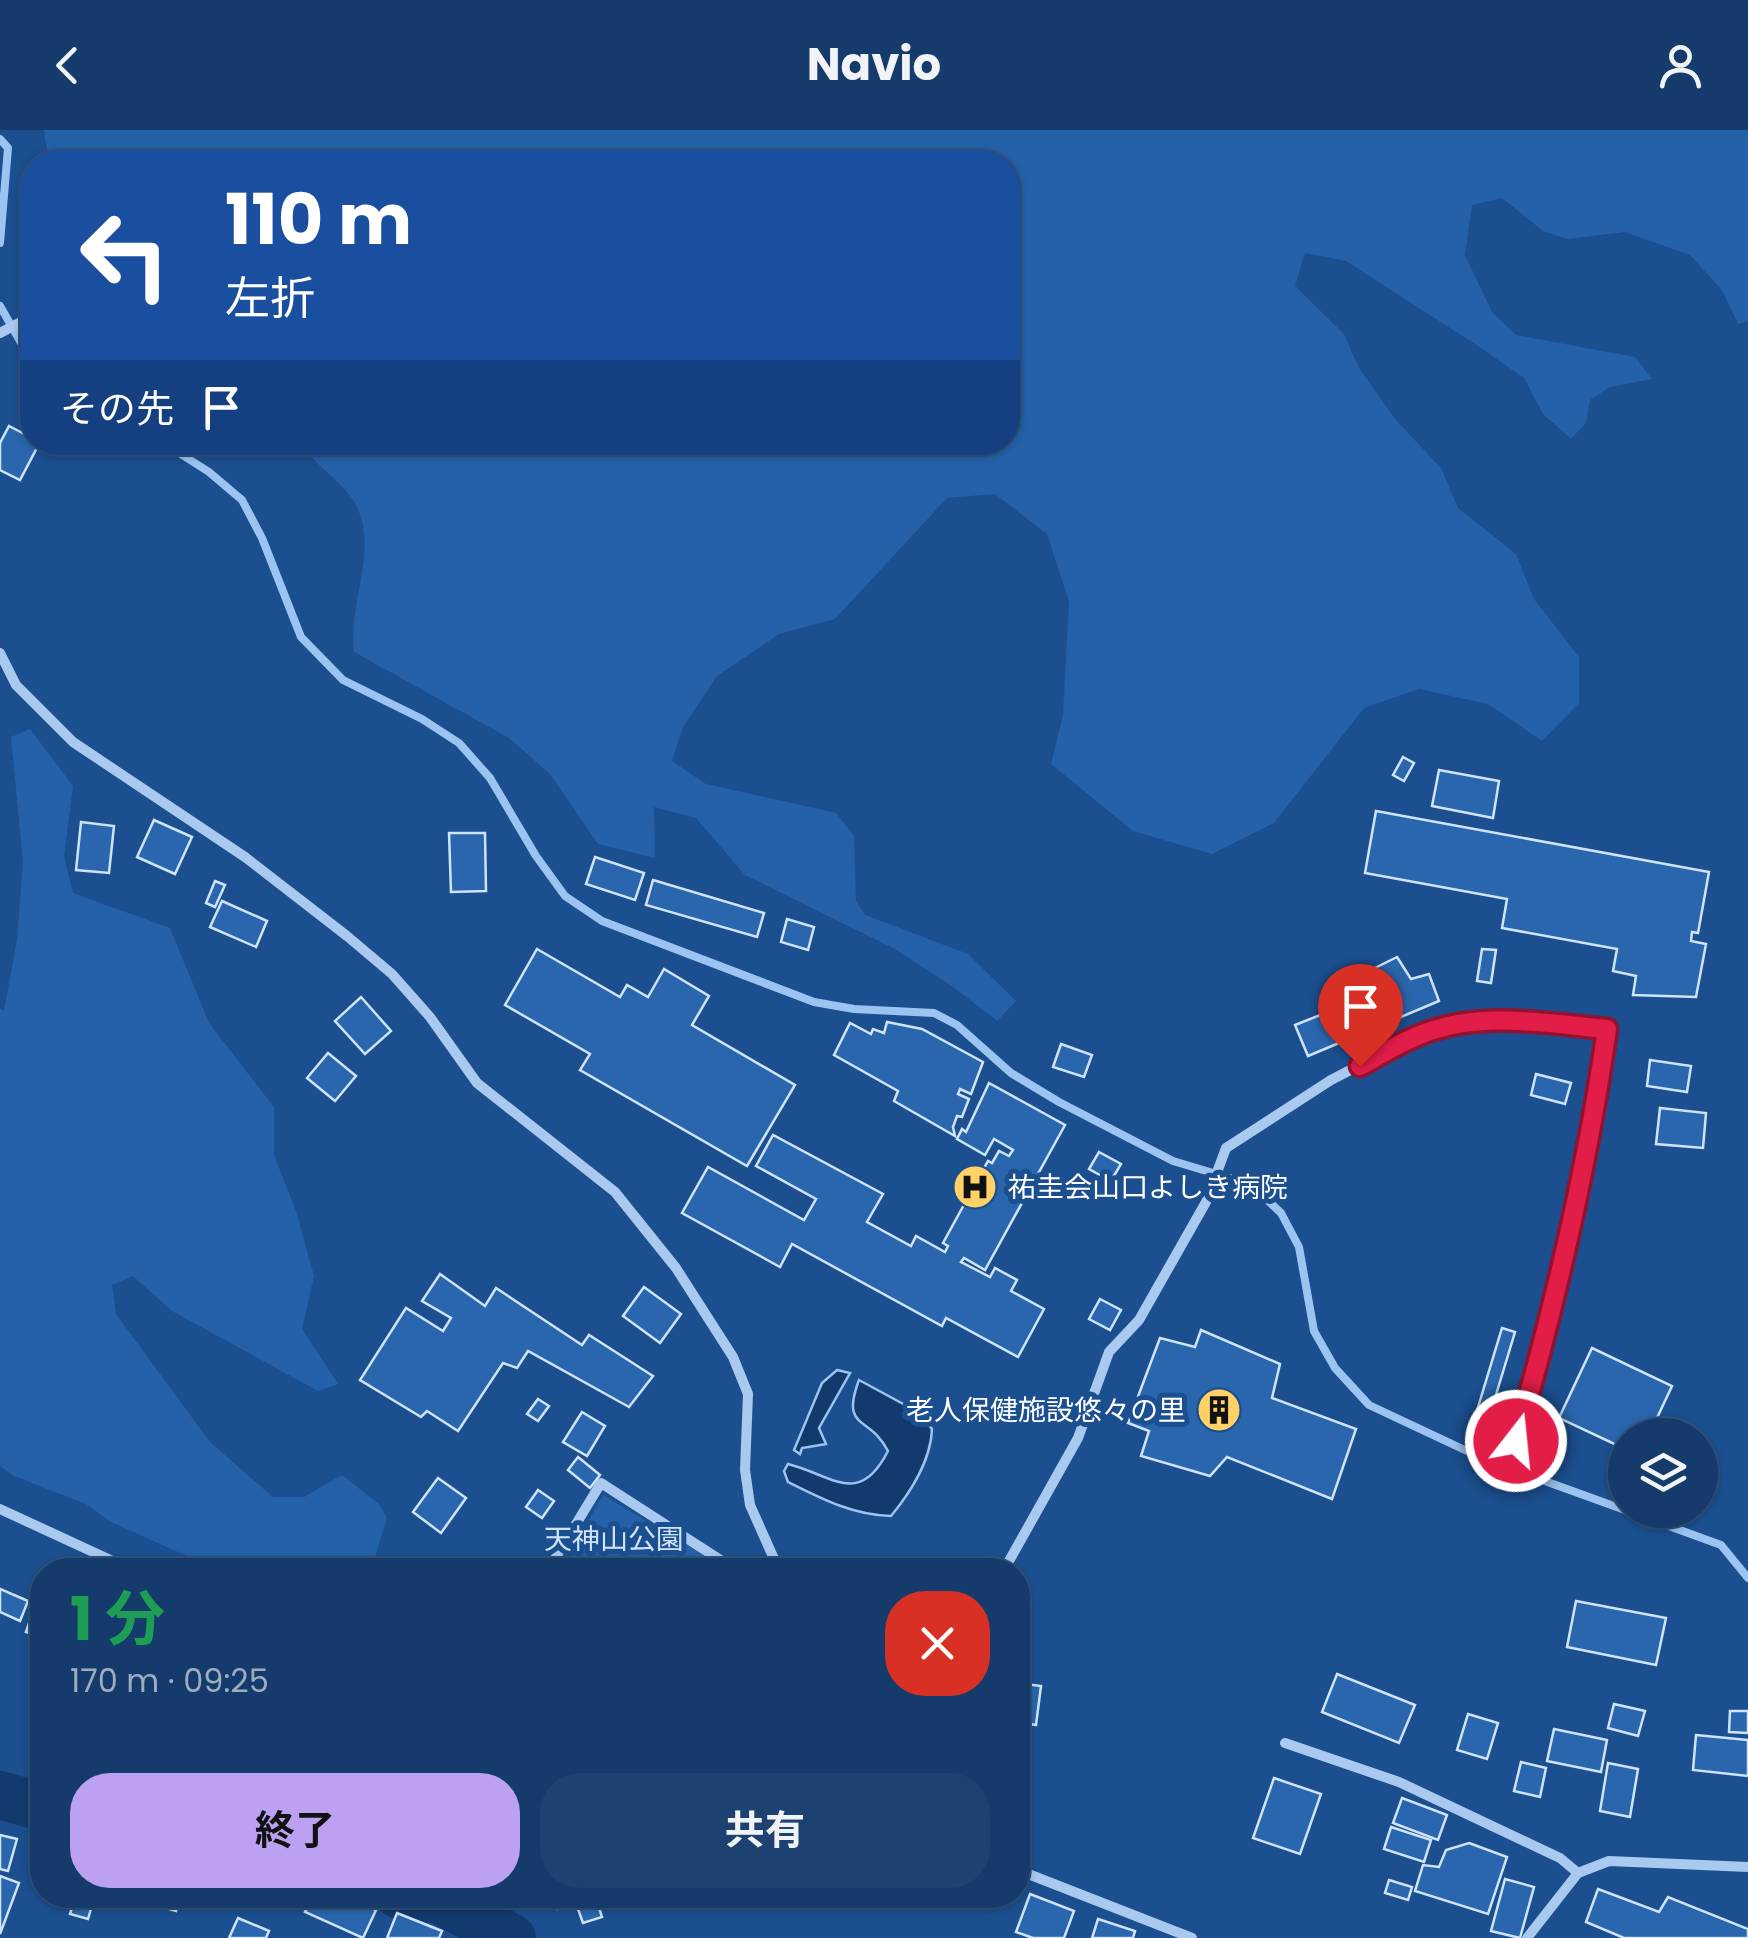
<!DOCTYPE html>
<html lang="ja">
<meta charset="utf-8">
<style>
:root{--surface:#143b6b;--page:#1d4271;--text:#f1f3f6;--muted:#9dadc1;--line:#33557e;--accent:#bca0f2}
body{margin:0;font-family:Poppins,"Noto Sans JP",sans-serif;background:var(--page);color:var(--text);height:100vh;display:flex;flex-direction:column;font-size:38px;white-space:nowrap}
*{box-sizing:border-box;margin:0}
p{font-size:32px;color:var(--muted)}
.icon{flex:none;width:55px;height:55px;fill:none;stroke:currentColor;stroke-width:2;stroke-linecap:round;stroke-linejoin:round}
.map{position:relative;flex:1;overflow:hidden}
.details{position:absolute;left:30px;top:1428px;width:1000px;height:350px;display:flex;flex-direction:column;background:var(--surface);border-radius:40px;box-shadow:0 2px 8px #0004,0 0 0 2px var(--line)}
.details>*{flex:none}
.banner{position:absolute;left:20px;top:20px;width:1000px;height:305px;border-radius:40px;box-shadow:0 2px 8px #0004,0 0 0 2px var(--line);background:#1a4fa0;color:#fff;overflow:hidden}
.buttons{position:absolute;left:1608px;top:1288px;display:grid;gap:20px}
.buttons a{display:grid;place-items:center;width:110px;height:110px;border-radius:50%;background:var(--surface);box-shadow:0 2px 8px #0004,0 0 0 2px var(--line);font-size:50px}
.pin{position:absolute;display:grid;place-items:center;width:85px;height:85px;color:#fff;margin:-102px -42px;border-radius:50% 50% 50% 0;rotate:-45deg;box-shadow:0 0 10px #0007}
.pin .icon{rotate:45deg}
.me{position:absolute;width:110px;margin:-55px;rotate:16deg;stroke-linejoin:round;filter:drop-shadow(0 0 8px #0008)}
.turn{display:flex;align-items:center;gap:35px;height:210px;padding:0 40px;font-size:45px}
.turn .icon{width:130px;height:130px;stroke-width:2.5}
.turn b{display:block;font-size:70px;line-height:85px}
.then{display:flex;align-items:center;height:95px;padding:0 40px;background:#0003;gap:20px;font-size:38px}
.round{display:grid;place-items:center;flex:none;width:105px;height:105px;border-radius:40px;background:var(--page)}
.overview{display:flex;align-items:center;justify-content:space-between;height:170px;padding:0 40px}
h1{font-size:60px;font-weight:700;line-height:75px;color:#1e9e55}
.primary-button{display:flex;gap:20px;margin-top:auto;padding:20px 40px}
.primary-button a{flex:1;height:115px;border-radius:40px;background:var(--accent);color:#111;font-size:40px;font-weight:700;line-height:115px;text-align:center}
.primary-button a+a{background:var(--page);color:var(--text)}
header{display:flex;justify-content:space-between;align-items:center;height:130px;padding:0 40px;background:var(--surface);font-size:45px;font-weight:700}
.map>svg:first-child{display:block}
</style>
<header><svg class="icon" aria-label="back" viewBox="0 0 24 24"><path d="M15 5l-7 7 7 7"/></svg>Navio<svg class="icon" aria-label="person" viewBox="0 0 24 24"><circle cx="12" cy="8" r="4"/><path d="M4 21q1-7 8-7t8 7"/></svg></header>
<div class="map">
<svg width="1748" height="1808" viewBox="0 0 1748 1808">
<rect width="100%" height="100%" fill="#1b4f8f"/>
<g fill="#2461a8">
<path d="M 44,0 L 1748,0 L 1748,191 L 1738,194 L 1722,160 L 1690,125 L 1625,102 L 1567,109 L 1543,101 L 1502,68 L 1472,75 L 1465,125 L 1492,182 L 1516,205 L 1635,227 L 1652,249 L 1610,257 L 1590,270 L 1586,293 L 1571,309 L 1543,284 L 1524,248 L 1478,216 L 1346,131 L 1305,123 L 1295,156 L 1344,204 L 1359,238 L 1395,289 L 1441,338 L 1458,378 L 1516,424 L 1534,469 L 1579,527 L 1579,573 L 1542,611 L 1488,574 L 1419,559 L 1364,578 L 1274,693 L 1212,724 L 1133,701 L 1051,634 L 1063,585 L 1069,471 L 1047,404 L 995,364 L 947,368 L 835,489 L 779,504 L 717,546 L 683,597 L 672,631 L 706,654 L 836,683 L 854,706 L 856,771 L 865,785 L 968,824 L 1016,871 L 997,891 L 952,856 L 893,818 L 745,745 L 696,688 L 654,677 L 655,728 L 598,714 L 550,644 L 509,608 L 354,522 C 348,473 378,422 357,377 C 345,352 315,337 301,313 L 1008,312 L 1008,32 L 54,32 L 47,20 Z"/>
<path d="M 30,599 L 73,656 L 64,726 L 73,763 L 170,798 L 209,893 L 274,977 L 274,1025 L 296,1081 L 314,1146 L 302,1199 L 338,1254 L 318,1261 L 172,1181 L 133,1146 L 112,1155 L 116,1184 L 210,1312 L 273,1367 L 304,1367 L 342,1345 L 379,1374 L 387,1388 L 371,1440 L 218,1440 L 111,1392 L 86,1374 L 14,1346 L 0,1336 L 0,879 L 4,880 L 17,810 L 23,732 L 11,607 Z"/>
<path d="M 603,1365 L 729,1440 L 560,1440 Z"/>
</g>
<g fill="#123a6d" stroke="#9cc4f0" stroke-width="2.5">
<path d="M 837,1240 L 850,1243 L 819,1298 L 826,1314 L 802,1318 L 800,1324 L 794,1320 L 822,1253 Z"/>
<path d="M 859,1250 L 918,1282 L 932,1299 C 931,1330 910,1363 891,1386 C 853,1385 822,1369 788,1352 L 784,1341 L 788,1334 C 832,1345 859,1378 888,1321 C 870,1285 840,1301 859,1250 Z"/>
</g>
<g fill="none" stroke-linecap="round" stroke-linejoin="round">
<g stroke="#9cc4f0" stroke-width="8">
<path d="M 0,9 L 8,18 L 0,113"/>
<path d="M 0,176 L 32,232"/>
<path d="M 162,312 L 209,342 L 242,370 L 262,408 L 301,507 L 343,550 L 422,589 L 459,613 L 490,648 L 536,726 L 565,766 L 602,791 L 814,872 L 854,879 L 934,883 L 957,895 L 1011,943 L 1059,972 L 1173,1031 L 1233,1049 L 1259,1062 L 1281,1083 L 1299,1117 L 1314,1201 L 1335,1238 L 1369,1275 L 1484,1329 L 1625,1380"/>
<path d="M 1625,1380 L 1721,1415 L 1748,1448"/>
</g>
<g stroke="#123a6d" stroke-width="48">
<path d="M 0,1665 L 42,1677"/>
<path d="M 399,1765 L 439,1770 L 512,1808"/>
</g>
</g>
<g fill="#2a66ad" stroke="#cfe3fa" stroke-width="2.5">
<path d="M 9,296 L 32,308 L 32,312 L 40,312 L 20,350 L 0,340 L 0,313 Z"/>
<path d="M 1403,627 L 1414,633 L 1404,651 L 1393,645 Z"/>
<path d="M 1439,640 L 1499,651 L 1493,688 L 1432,676 Z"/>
<path d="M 1376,681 L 1709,742 L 1698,803 L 1692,802 L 1691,811 L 1706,814 L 1696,867 L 1633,865 L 1636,846 L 1613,841 L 1617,819 L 1502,798 L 1507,769 L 1365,743 Z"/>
<path d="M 154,690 L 192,707 L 175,744 L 137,727 Z"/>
<path d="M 81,692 L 114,696 L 109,743 L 76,740 Z"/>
<path d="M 449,703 L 485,703 L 486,761 L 451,762 Z"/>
<path d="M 595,727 L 644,743 L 635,770 L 586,754 Z"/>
<path d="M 653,750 L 764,783 L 757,807 L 646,775 Z"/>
<path d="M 215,751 L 225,755 L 215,777 L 206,773 Z"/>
<path d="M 222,771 L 267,791 L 256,817 L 210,797 Z"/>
<path d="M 787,789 L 814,797 L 808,820 L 781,812 Z"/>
<path d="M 537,819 L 620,867 L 627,855 L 648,867 L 664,839 L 709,866 L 692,895 L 795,955 L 747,1036 L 580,940 L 590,924 L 505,875 Z"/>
<path d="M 1482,819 L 1496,820 L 1491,853 L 1477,851 Z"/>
<path d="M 1397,827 L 1411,849 L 1429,844 L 1439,871 L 1308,926 L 1295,895 L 1343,876 L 1337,857 Z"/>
<path d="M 361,867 L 391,901 L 365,924 L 335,891 Z"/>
<path d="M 887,892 L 922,899 L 983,932 L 971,964 L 960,959 L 958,964 L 969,969 L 962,987 L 957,986 L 953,997 L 955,1006 L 894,971 L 898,961 L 834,925 L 850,893 L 871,904 L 873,899 L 884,903 Z"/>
<path d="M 1061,914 L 1092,925 L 1084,947 L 1053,937 Z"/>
<path d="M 328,923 L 356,946 L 335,971 L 307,948 Z"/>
<path d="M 1650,930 L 1691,936 L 1687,962 L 1647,956 Z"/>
<path d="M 1536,944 L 1571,953 L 1565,974 L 1531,965 Z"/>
<path d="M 989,953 L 1065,995 L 985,1140 L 964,1128 L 961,1132 L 990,1147 L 995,1138 L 1017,1150 L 1011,1161 L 1044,1179 L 1018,1227 L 946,1188 L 942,1196 L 792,1114 L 780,1137 L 682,1083 L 708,1037 L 804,1090 L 816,1069 L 756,1036 L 773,1005 L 883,1064 L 867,1092 L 911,1116 L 916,1106 L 945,1122 L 948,1116 L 943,1113 L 988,1031 L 992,1033 L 999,1021 L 1009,1026 L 1013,1020 L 994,1009 L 985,1025 L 957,1009 L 962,999 L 966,1002 Z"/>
<path d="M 1660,978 L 1706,983 L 1703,1018 L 1656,1014 Z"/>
<path d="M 1099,1022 L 1121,1034 L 1111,1051 L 1089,1039 Z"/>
<path d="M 440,1144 L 485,1176 L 496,1158 L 582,1215 L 589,1205 L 653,1246 L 629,1277 L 528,1221 L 517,1238 L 503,1233 L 458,1301 L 427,1281 L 421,1287 L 360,1250 L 406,1178 L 443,1201 L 451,1188 L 422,1171 Z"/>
<path d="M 644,1157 L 681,1184 L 660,1213 L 623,1186 Z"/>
<path d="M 1100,1169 L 1121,1180 L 1110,1200 L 1089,1189 Z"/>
<path d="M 1502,1198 L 1515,1202 L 1489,1288 L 1476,1284 Z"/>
<path d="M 1201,1200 L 1280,1234 L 1272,1268 L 1356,1299 L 1332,1369 L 1227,1327 L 1210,1346 L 1141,1326 L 1149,1301 L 1128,1293 L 1160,1208 L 1195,1217 Z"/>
<path d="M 1592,1218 L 1672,1256 L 1649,1305 L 1625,1305 L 1625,1319 L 1559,1288 Z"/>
<path d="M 538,1269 L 549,1276 L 538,1291 L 527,1284 Z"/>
<path d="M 582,1282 L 605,1296 L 587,1326 L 563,1312 Z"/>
<path d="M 578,1327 L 600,1345 L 590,1358 L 568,1340 Z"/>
<path d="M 438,1348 L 466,1368 L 441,1403 L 413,1382 Z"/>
<path d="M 538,1360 L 554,1371 L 542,1388 L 526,1377 Z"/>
<path d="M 0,1459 L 28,1471 L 20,1491 L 0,1482 Z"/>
<path d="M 1576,1471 L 1666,1488 L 1656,1535 L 1567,1517 Z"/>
<path d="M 36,1472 L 42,1474 L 42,1508 L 26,1502 Z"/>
<path d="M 1337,1544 L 1415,1575 L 1399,1613 L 1322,1582 Z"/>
<path d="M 1018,1553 L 1041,1556 L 1036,1595 L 1018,1592 Z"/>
<path d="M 1614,1574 L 1645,1581 L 1638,1606 L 1608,1598 Z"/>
<path d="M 1730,1581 L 1748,1581 L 1748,1603 L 1729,1602 Z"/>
<path d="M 1468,1584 L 1498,1593 L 1487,1629 L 1457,1620 Z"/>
<path d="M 1554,1599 L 1607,1610 L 1601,1642 L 1547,1631 Z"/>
<path d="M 1696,1605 L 1748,1610 L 1748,1646 L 1693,1640 Z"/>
<path d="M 1521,1632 L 1546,1638 L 1540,1667 L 1514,1661 Z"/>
<path d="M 1608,1633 L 1638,1639 L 1630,1687 L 1600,1681 Z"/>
<path d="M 1274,1648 L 1321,1664 L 1300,1724 L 1253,1708 Z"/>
<path d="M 1018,1668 L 1029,1670 L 1024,1703 L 1018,1702 Z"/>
<path d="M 1402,1668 L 1447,1685 L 1438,1710 L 1393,1693 Z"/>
<path d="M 1391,1697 L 1431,1710 L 1424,1732 L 1384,1719 Z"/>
<path d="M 0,1705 L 17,1709 L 8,1741 L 0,1739 Z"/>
<path d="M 1469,1713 L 1507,1727 L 1488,1784 L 1415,1761 L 1423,1735 L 1439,1737 L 1446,1720 Z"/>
<path d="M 0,1746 L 19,1753 L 0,1804 Z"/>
<path d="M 1505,1749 L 1534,1757 L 1520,1808 L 1491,1801 Z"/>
<path d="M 1389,1750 L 1412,1757 L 1408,1770 L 1385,1763 Z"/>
<path d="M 1598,1759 L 1659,1782 L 1668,1767 L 1748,1799 L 1748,1808 L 1624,1808 L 1586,1792 Z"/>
<path d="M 1030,1764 L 1074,1781 L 1064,1808 L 1033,1808 L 1016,1802 Z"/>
<path d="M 76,1765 L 95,1765 L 88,1789 L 70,1784 Z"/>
<path d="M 139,1765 L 180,1765 L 176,1781 L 137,1770 Z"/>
<path d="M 313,1765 L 344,1765 L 376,1780 L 363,1808 L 305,1782 Z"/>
<path d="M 514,1765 L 561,1765 L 557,1779 Z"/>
<path d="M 573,1765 L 595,1765 L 602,1787 L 583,1793 Z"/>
<path d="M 397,1783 L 442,1801 L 439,1808 L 387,1808 Z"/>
<path d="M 238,1788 L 269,1801 L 266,1808 L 229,1808 Z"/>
<path d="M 1098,1789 L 1135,1801 L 1133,1808 L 1092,1808 Z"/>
</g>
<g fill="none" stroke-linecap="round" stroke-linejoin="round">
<g stroke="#a9c9ee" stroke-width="10">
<path d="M 0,203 L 21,192"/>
<path d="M 0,523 L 16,555 L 73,612 L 245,727 L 347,806 L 392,844 L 430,887 L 477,953 L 615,1062 L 676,1138 L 733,1227 L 748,1264 L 745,1340 L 750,1375 L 779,1440"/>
<path d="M 0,1379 L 132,1440"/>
<path d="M 548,1440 L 601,1353 L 736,1440"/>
<path d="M 1004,1440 L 1078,1308 L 1109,1222 L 1139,1190 L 1206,1072 L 1226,1018 L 1331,950 L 1416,906 L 1450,896 L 1513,890 L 1607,899 L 1571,1101 L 1515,1311"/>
<path d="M 1285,1613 L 1399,1652 L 1560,1728 L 1578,1743"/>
<path d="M 1018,1740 L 1192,1808"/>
<path d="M 1527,1808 L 1578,1743 L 1609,1731 L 1748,1737"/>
</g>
</g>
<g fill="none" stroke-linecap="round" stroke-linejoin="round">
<defs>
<path id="route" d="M 1360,936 C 1378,926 1396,915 1415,907 C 1475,880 1544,893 1607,899 C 1587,1039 1555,1175 1516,1311"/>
</defs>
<use href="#route" stroke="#92132f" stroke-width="25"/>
<use href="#route" stroke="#e11d48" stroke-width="18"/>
</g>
<defs>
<symbol id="hospital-disc" viewBox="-11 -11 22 22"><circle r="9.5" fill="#ffd166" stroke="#1b4f8f"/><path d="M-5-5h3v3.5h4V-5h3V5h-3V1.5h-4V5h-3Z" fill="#111"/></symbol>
<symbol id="building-disc" viewBox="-11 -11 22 22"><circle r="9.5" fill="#ffd166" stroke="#1b4f8f"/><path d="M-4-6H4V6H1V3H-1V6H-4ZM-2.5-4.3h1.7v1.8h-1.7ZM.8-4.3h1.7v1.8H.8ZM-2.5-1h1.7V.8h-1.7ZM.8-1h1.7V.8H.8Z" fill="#111"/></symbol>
</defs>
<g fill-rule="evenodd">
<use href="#hospital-disc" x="950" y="1032" width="50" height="50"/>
<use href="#building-disc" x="1194" y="1255" width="50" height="50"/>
</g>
<g text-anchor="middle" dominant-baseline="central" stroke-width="10" stroke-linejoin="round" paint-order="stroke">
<g font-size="28" fill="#fff" stroke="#1b4f8f" text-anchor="start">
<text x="1008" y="1057">祐圭会山口よしき病院</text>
<text x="1186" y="1280" text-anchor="end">老人保健施設悠々の里</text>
</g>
<g font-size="28" fill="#cfe3fa" stroke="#1b4f8f">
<text x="614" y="1409">天神山公園</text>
</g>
</g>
</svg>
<div class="buttons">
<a><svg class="icon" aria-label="layers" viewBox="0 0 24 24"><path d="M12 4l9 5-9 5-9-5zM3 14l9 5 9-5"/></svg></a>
</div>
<div class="pin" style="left:1360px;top:936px;background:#d93025"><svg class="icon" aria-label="arrive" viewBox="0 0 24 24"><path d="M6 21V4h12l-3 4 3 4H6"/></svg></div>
<svg class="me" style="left:1516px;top:1311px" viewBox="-20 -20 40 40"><circle r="17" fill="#e11d48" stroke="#fff" stroke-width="3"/><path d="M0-11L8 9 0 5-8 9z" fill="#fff"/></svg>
<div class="banner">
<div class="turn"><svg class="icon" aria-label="left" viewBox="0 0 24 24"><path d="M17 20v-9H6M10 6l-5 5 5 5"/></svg><div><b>110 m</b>左折</div></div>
<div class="then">その先<svg class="icon" aria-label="arrive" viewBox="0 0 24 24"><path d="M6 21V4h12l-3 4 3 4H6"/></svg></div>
</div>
<section class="details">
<div class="overview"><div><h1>1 分</h1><p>170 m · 09:25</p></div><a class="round" style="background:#d93025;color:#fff"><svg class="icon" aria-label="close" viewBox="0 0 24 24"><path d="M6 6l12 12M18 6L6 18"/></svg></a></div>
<div class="primary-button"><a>終了</a><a>共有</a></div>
</section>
</div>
